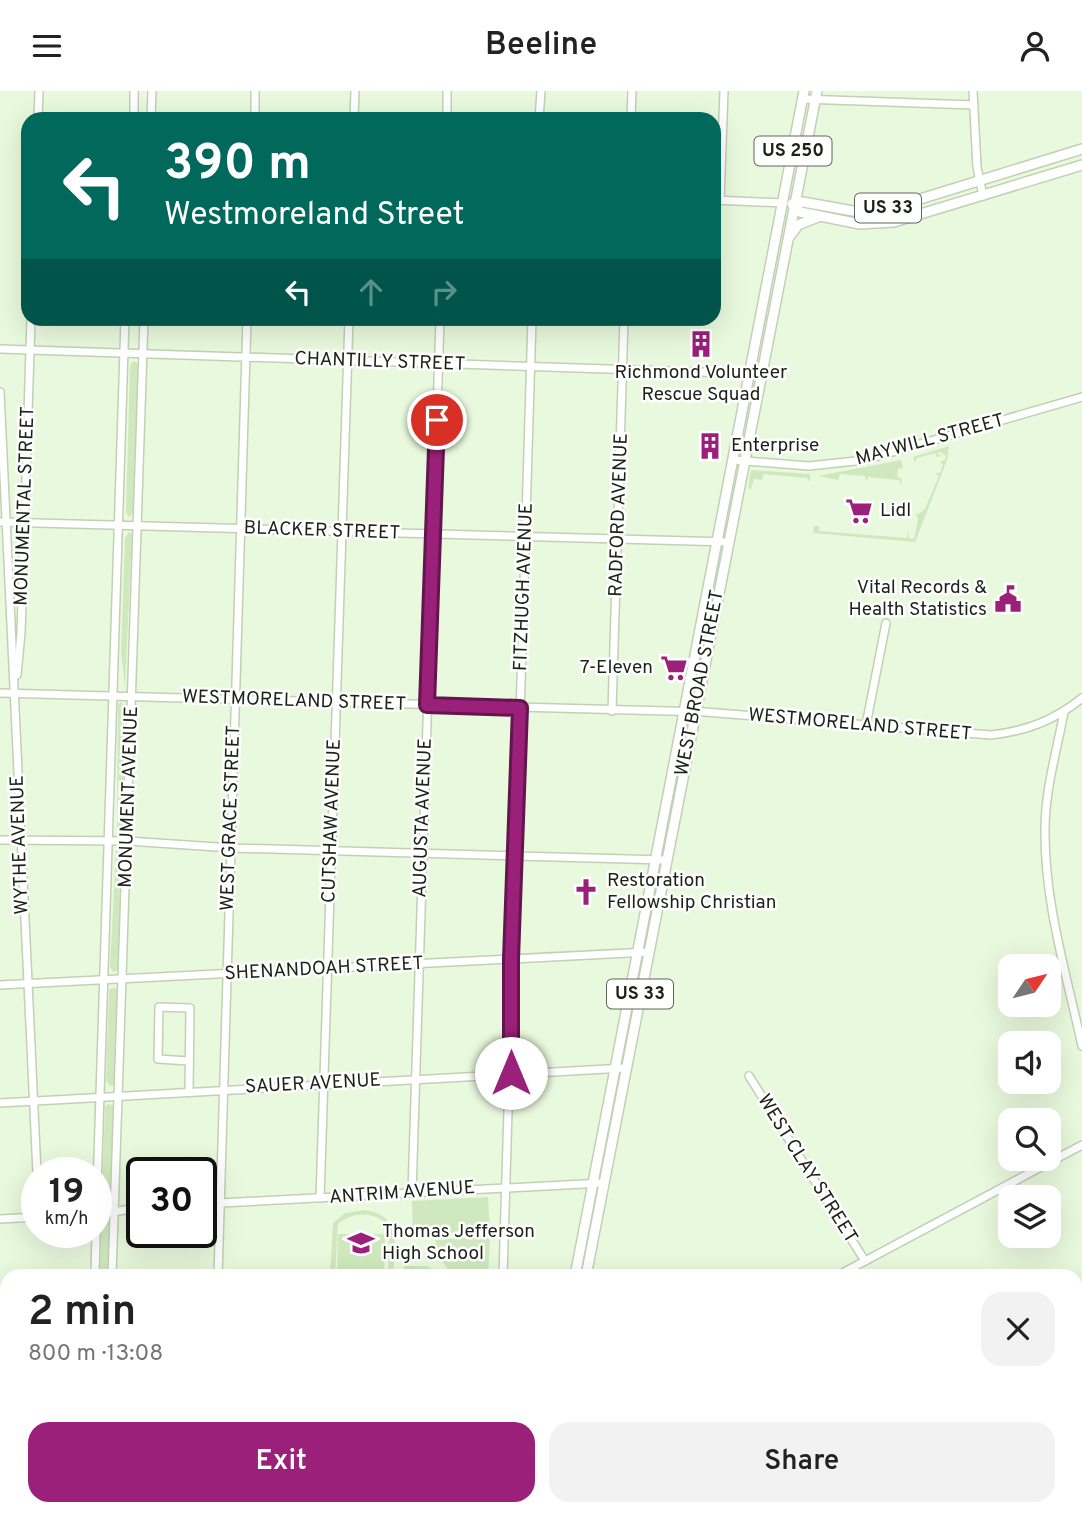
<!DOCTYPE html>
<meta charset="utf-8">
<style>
:root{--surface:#fff;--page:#f2f2f2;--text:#222;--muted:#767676;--accent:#9a2079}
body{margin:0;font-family:Overpass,sans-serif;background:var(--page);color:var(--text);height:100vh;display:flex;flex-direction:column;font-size:26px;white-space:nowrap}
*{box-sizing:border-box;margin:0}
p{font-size:23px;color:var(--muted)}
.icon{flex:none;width:38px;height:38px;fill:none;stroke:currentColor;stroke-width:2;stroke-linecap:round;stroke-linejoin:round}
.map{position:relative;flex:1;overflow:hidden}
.details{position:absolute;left:0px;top:1178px;width:1083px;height:247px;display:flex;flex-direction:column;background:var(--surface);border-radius:21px 21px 0 0;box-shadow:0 7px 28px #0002}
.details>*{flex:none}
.guide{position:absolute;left:21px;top:21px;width:700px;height:214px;border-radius:21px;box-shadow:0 7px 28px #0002;background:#00695c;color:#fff;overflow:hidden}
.needle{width:46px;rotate:55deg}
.controls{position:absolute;left:998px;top:863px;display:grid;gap:14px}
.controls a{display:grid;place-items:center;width:63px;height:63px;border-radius:14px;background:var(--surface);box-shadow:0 7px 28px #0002;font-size:35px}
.speed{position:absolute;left:21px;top:1066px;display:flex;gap:14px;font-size:35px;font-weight:700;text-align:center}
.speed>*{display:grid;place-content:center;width:91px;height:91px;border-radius:50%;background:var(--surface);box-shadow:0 7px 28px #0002;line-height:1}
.speed small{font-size:18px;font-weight:400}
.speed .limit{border:4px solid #111;border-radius:10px;background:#fff;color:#111}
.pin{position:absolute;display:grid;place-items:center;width:60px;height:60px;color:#fff;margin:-30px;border:4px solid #fff;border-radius:50%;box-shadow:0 2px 7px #0007}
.me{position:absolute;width:77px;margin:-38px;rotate:0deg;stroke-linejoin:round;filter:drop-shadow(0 0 5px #0008)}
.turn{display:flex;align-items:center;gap:24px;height:147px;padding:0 28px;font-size:32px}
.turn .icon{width:91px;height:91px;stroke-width:2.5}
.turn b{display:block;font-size:49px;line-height:60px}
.lanes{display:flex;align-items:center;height:66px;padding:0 28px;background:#0003;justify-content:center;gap:35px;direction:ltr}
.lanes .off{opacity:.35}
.round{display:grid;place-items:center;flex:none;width:74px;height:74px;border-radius:21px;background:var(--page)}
.summary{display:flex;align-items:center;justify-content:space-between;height:119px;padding:0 28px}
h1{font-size:42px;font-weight:600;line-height:52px}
.cta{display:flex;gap:14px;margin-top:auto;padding:14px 28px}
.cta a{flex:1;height:80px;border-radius:21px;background:var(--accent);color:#fff;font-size:28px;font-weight:600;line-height:80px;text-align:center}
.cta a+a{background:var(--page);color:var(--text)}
header{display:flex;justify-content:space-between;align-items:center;height:91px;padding:0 28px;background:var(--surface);font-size:32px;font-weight:600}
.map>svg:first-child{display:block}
</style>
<header><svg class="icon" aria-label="menu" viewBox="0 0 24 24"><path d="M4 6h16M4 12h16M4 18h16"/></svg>Beeline<svg class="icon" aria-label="person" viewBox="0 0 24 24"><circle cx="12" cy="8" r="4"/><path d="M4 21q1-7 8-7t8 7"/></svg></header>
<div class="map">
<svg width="1082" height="1423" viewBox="0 0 1082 1423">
<rect width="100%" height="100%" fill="#e9f9dd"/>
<g fill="#d0e8bd">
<path d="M 134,270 L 138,273 L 133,422 L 129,426 L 126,422 L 130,274 Z"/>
<path d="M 949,355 L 947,369 L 915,451 L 813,442 L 814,435 L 819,435 L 819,440 L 907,447 L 908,439 L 909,447 L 914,448 L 918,429 L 916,422 L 919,423 L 925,418 L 939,385 L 935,382 L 940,382 L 943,373 L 940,371 L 945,369 L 946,365 L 941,361 L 937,361 L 941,365 L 937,366 L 935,362 L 917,367 L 915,372 L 913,366 Z"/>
<path d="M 901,369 L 903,377 L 898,378 L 897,386 L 902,388 L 901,394 L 899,389 L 868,386 L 866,391 L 865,385 L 840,383 L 838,389 L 818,385 Z"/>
<path d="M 751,379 L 810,383 L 810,391 L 807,387 L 763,383 L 762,389 L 754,388 L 751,398 L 748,397 Z"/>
<path d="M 129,441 L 132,444 L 125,596 L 121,561 L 125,447 Z"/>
<path d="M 121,611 L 124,614 L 123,640 L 127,654 L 124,738 L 120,740 L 117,737 L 118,613 Z"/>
<path d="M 116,759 L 120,762 L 119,878 L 113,881 L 110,875 Z"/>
<path d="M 114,896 L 119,900 L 116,993 L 110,995 L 106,990 L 109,899 Z"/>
<path d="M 108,1013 L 115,1015 L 112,1107 L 108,1110 L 102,1105 L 105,1016 Z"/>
<path d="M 488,1106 L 490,1140 L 413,1144 L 412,1110 Z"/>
<path d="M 365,1119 C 404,1126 394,1154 393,1185 L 388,1185 L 389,1136 C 377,1120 353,1120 338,1133 L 335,1185 L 330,1185 L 333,1132 L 345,1122 Z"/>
<path d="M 107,1130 L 111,1132 L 110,1185 L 100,1185 L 101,1134 Z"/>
<path d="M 338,1143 L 385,1143 L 384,1185 L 337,1185 Z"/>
<path d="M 486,1145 L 490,1149 L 488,1185 L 453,1185 L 441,1169 L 435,1149 Z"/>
<path d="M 404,1175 L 426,1175 L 448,1185 L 404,1185 Z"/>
</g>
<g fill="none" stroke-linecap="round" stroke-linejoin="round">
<defs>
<g id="minor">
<path d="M 973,0 L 977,76 L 983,105"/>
<path d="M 802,8 L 974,14"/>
<path d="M 38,28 L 39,0"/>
<path d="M 134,28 L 134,0"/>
<path d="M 151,28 L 152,0"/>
<path d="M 255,28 L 255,0"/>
<path d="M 354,28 L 355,0"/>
<path d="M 447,28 L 447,0"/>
<path d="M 539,28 L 541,0"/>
<path d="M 631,28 L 632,0"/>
<path d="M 714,109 L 783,112"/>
<path d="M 720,109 L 724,0"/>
<path d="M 0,258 L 761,283"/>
<path d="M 0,301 L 37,1082"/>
<path d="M 733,369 L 809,375 L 865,369 L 1082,306"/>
<path d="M 0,431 L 728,451"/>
<path d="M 17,584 L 21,542 L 31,228"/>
<path d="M 0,602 L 705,621 L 991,644 C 1027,640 1055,629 1082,607"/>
<path d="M 612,620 L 624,228"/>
<path d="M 1064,621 C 1057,659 1045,699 1045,738 C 1044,811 1067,885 1082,955"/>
<path d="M 866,634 L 886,532"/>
<path d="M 0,749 L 128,750 L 232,757 L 665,769"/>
<path d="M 0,894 L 648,861"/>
<path d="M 749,985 L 865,1170"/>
<path d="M 189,1000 L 190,917 L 159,916 L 158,968 L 189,970"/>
<path d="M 0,1012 L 625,977"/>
<path d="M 412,1101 L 440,228"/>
<path d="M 320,1107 L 349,228"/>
<path d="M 201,1113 L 603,1092"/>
<path d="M 96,1124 L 142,1116"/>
<path d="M 0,1128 L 37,1126"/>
<path d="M 96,1128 L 125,228"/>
<path d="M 95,1185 L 96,1141"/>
<path d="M 112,1185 L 144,228"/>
<path d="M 218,1185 L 247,228"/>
<path d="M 503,1185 L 532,228"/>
<path d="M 837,1185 L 1082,1054"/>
<path d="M 1076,1246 L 1082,1243"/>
<path d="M 87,1423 L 87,1418"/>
<path d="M 106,1423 L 106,1418"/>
<path d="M 207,1423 L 207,1418"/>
<path d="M 309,1423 L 309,1418"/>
<path d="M 402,1423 L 403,1418"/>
<path d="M 494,1423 L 494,1418"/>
</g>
<g id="major">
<path d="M 792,113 L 803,111 L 853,120 L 891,117 L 1082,58"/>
<path d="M 794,114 L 800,121 L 860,133 L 894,131 L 1082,74"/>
<path d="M 790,145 L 798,134 L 818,126"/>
<path d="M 575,1185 L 804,0"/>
<path d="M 586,1185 L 817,0"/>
<path d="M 0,1286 L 7,1285"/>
<path d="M 989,1418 L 998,1423"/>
<path d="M 526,1423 L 527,1418"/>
<path d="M 537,1423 L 538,1418"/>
</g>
</defs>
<use href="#minor" stroke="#c2d1b6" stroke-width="10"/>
<use href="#major" stroke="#c2d1b6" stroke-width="12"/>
<use href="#minor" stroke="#fff" stroke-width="7"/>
<use href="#major" stroke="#fff" stroke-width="9"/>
</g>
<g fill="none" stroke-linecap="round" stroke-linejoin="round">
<defs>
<path id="route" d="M 437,329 L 427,614 L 520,617 L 511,868 L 511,982"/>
</defs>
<use href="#route" stroke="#64154f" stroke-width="18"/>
<use href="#route" stroke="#9a2079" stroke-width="12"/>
</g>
<defs>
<symbol id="building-bare" viewBox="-9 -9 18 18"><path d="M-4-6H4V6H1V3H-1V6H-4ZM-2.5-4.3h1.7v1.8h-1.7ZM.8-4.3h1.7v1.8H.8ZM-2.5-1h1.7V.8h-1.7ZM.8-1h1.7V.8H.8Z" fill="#9a2079" stroke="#fff" stroke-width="2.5" paint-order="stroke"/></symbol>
<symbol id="supermarket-bare" viewBox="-9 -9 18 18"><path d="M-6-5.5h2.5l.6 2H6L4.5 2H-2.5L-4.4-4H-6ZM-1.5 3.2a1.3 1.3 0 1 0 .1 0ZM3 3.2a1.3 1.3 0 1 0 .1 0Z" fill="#9a2079" stroke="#fff" stroke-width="2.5" paint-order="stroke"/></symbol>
<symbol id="civic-bare" viewBox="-9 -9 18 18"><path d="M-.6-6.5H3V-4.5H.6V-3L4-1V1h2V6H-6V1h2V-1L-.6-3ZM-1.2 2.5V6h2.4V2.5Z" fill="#9a2079" stroke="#fff" stroke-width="2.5" paint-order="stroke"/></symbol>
<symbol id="church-bare" viewBox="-9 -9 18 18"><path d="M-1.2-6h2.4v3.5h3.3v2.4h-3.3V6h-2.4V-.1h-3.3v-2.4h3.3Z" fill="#9a2079" stroke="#fff" stroke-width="2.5" paint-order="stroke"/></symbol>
<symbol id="school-bare" viewBox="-9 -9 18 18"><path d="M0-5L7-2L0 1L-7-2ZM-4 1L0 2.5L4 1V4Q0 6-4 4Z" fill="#9a2079" stroke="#fff" stroke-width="2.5" paint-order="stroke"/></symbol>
</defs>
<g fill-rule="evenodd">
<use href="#building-bare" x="682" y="234" width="38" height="38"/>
<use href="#building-bare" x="691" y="336" width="38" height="38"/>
<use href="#supermarket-bare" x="840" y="401" width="38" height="38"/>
<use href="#civic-bare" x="989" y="489" width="38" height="38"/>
<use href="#supermarket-bare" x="655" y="558" width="38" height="38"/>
<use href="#church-bare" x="567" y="782" width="38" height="38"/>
<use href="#school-bare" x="342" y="1133" width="38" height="38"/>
</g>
<g text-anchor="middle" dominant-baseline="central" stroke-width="5" stroke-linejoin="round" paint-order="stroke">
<g fill="#fff" stroke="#61645d" stroke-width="2">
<rect x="754.5" y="45.5" width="77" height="29" rx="5"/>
<rect x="855" y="102.5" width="66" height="29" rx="5"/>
<rect x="607" y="888.5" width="66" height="29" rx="5"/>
</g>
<g font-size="18" font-weight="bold" fill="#1d2218">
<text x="793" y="60">US 250</text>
<text x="888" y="117">US 33</text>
<text x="640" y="903">US 33</text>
</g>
<g font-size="19" fill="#1d2218" stroke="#fff">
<text transform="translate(380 271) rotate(2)">CHANTILLY STREET</text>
<text transform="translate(930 349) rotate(-15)">MAYWILL STREET</text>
<text transform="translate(25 415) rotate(-88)">MONUMENTAL STREET</text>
<text transform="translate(619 424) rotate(-88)">RADFORD AVENUE</text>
<text transform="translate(322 440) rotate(2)">BLACKER STREET</text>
<text transform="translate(524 496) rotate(-88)">FITZHUGH AVENUE</text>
<text transform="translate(700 592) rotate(-79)">WEST BROAD STREET</text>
<text transform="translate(294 610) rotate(2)">WESTMORELAND STREET</text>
<text transform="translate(860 634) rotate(5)">WESTMORELAND STREET</text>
<text transform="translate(129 706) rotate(-88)">MONUMENT AVENUE</text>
<text transform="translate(231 727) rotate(-88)">WEST GRACE STREET</text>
<text transform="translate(423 727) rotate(-88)">AUGUSTA AVENUE</text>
<text transform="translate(332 730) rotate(-88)">CUTSHAW AVENUE</text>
<text transform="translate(20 754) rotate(-92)">WYTHE AVENUE</text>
<text transform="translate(324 878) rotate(-3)">SHENANDOAH STREET</text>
<text transform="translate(313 993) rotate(-3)">SAUER AVENUE</text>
<text transform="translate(807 1078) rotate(58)">WEST CLAY STREET</text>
<text transform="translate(402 1102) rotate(-4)">ANTRIM AVENUE</text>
</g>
<g font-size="19" fill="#1d2218" stroke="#fff" text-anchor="start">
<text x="701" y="282" text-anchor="middle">Richmond Volunteer<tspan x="701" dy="22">Rescue Squad</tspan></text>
<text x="731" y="355">Enterprise</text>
<text x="880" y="420">Lidl</text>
<text x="987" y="497" text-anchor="end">Vital Records &amp;<tspan x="987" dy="22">Health Statistics</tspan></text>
<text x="653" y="577" text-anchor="end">7-Eleven</text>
<text x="607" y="790">Restoration<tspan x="607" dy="22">Fellowship Christian</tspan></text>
<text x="382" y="1141">Thomas Jefferson<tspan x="382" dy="22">High School</tspan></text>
</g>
</g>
</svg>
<div class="controls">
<a><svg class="needle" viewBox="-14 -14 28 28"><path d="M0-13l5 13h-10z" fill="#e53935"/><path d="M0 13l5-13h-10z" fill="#767676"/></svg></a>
<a><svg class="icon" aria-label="sound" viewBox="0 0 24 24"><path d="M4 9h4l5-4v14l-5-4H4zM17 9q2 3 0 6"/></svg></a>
<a><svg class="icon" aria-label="search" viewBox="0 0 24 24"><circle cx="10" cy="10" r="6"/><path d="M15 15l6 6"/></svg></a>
<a><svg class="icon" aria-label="layers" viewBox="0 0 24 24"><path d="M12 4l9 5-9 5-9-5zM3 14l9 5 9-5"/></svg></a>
</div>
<div class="speed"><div>19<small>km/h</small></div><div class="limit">30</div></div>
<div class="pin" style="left:437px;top:329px;background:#d93025"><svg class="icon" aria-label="arrive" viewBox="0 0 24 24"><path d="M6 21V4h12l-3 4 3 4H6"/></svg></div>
<svg class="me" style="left:511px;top:982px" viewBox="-20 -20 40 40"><circle r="19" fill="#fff"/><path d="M0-13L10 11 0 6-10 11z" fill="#9a2079"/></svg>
<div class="guide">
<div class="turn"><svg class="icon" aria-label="left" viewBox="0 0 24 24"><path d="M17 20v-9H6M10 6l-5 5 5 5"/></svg><div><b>390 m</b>Westmoreland Street</div></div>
<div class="lanes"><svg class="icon" aria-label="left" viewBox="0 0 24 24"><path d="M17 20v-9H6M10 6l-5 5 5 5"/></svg><svg class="icon off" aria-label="ahead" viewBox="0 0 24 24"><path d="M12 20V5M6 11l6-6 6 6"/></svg><svg class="icon off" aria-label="right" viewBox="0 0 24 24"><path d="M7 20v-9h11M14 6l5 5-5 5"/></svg></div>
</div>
<section class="details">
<div class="summary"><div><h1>2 min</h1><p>800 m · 13:08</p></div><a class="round"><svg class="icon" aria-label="close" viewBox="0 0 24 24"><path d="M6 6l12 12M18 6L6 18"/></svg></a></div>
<div class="cta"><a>Exit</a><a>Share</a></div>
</section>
</div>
